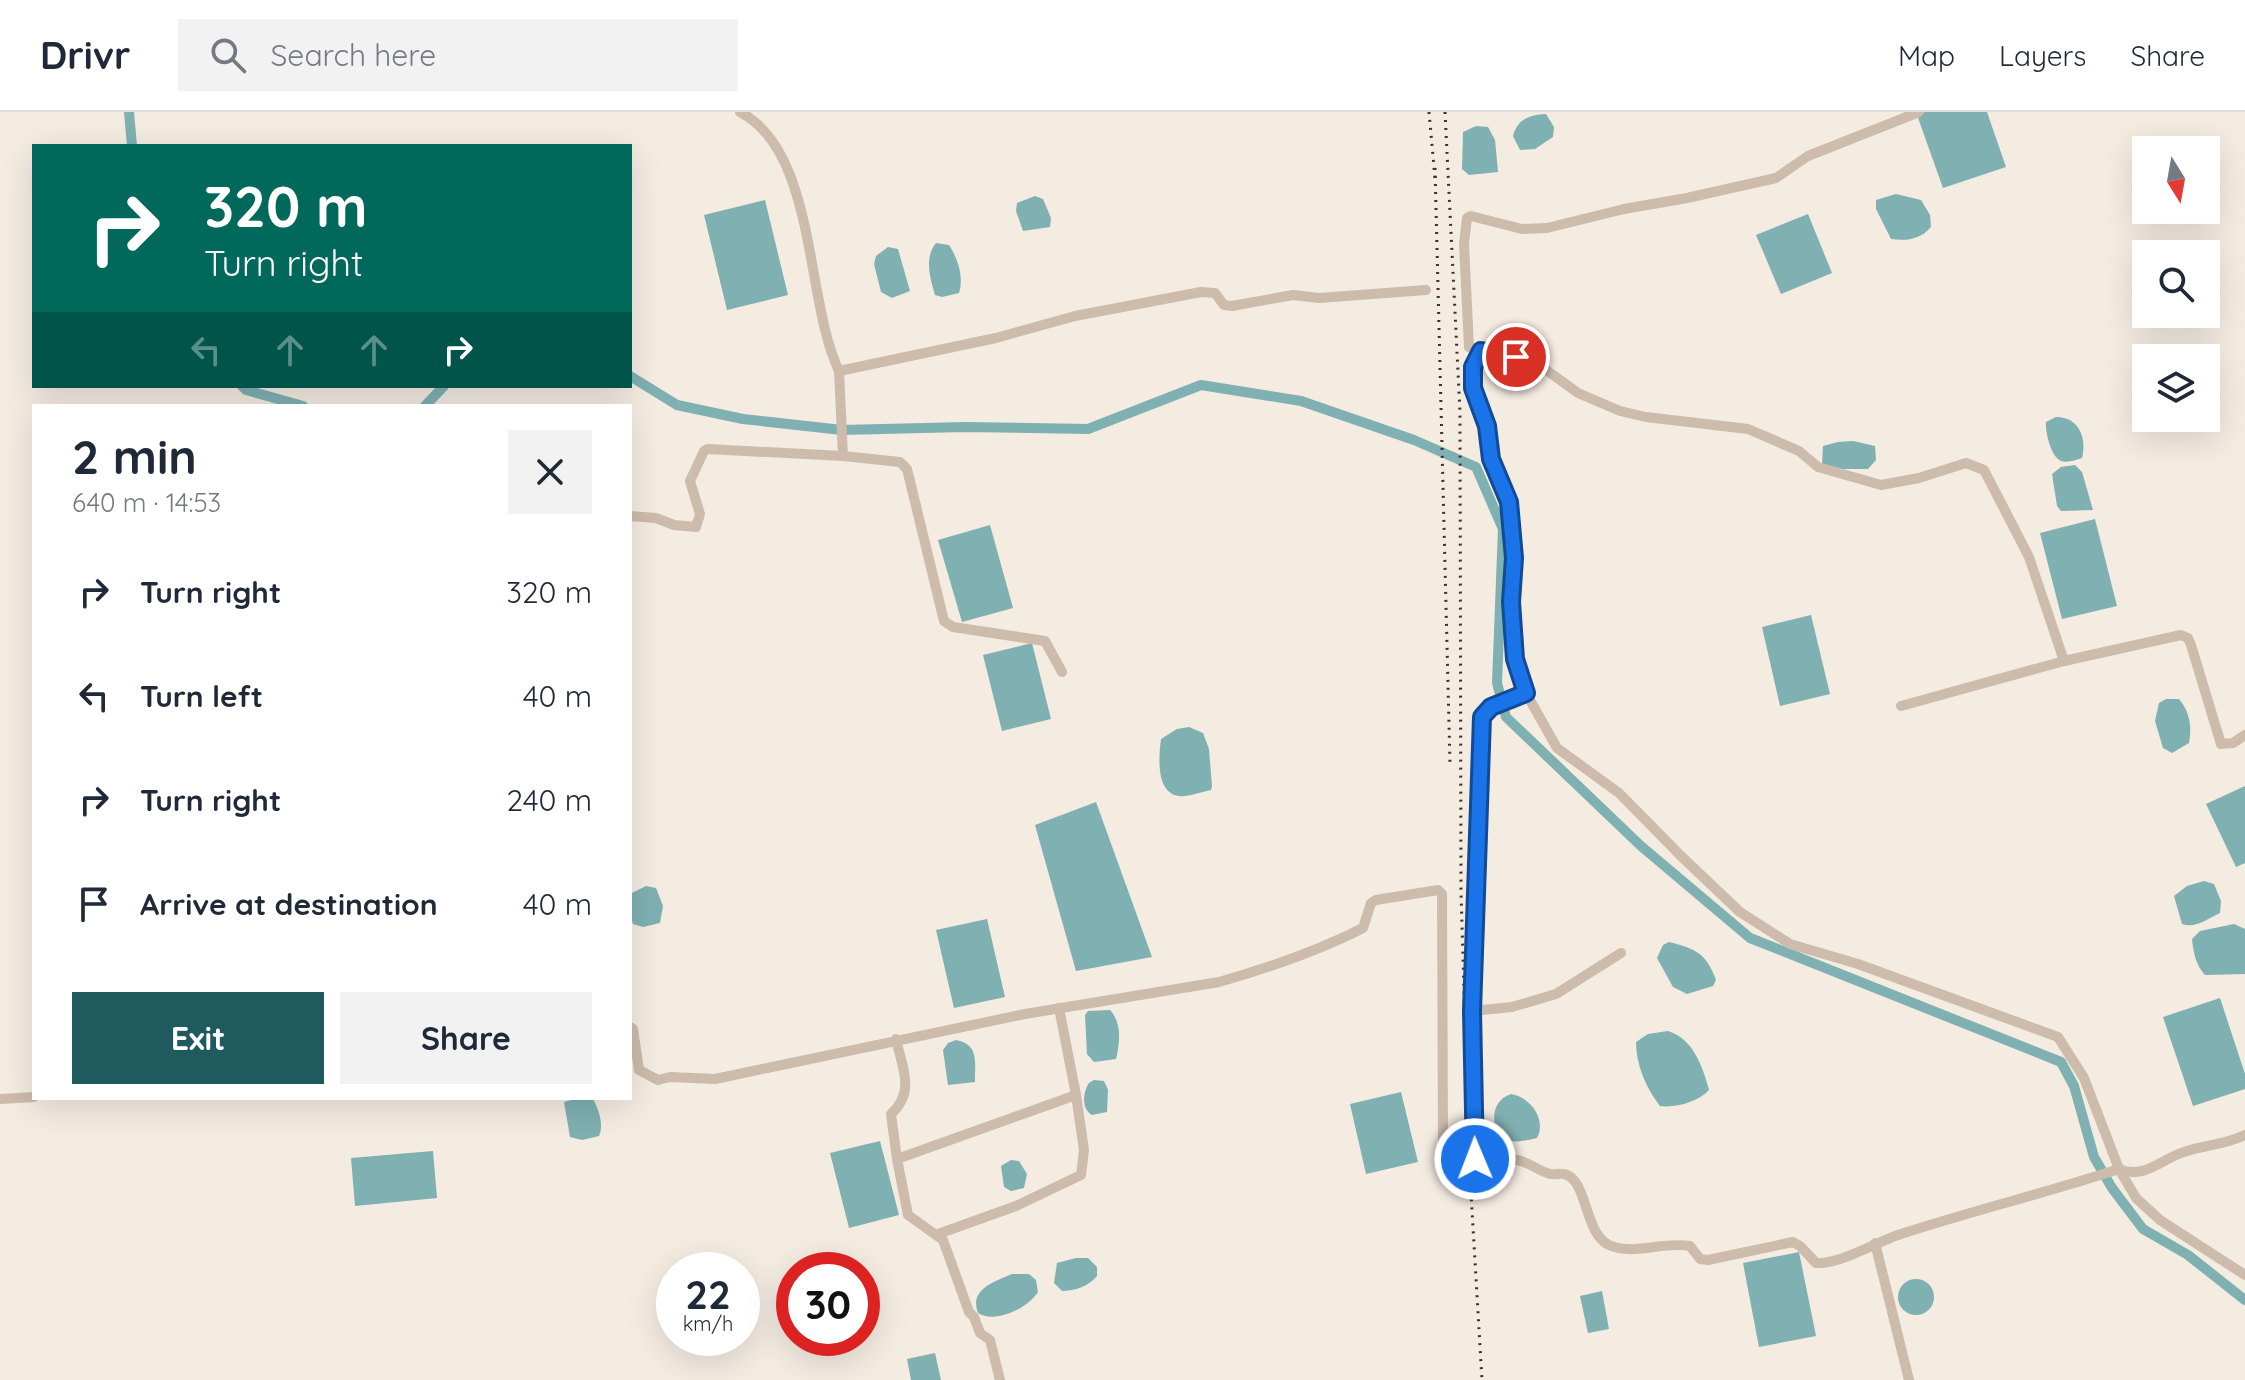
<!DOCTYPE html>
<meta charset="utf-8">
<style>
:root{--surface:#fff;--page:#f2f2f3;--text:#1f2937;--muted:#747a83;--line:#e0e1e3;--accent:#1f5a5e}
body{margin:0;font-family:Quicksand,sans-serif;background:var(--page);color:var(--text);height:100vh;display:flex;flex-direction:column;font-size:30px;white-space:nowrap}
*{box-sizing:border-box;margin:0}
p{font-size:26px;color:var(--muted)}
.icon{flex:none;width:44px;height:44px;fill:none;stroke:currentColor;stroke-width:2;stroke-linecap:round;stroke-linejoin:round}
.map{position:relative;flex:1;overflow:hidden}
.sheet{position:absolute;left:32px;top:292px;width:600px;height:696px;display:flex;flex-direction:column;background:var(--surface);border-radius:0px;box-shadow:0 8px 32px #0002}
.sheet>*{flex:none}
.guide{position:absolute;left:32px;top:32px;width:600px;height:244px;border-radius:0px;box-shadow:0 8px 32px #0002;background:#00695c;color:#fff;overflow:hidden}
.needle{width:52px;rotate:169deg}
.fabs{position:absolute;left:2132px;top:24px;display:grid;gap:16px}
.fabs a{display:grid;place-items:center;width:88px;height:88px;border-radius:0px;background:var(--surface);box-shadow:0 8px 32px #0002;font-size:40px}
.speed{position:absolute;left:656px;top:1140px;display:flex;gap:16px;font-size:40px;font-weight:700;text-align:center}
.speed>*{display:grid;place-content:center;width:104px;height:104px;border-radius:50%;background:var(--surface);box-shadow:0 8px 32px #0002;line-height:1}
.speed small{font-size:20px;font-weight:400}
.speed .limit{border:12px solid #d22;background:#fff;color:#111}
.pin{position:absolute;display:grid;place-items:center;width:68px;height:68px;color:#fff;margin:-34px;border:4px solid #fff;border-radius:50%;box-shadow:0 2px 8px #0007}
.me{position:absolute;width:88px;margin:-44px;rotate:359deg;stroke-linejoin:round;filter:drop-shadow(0 0 6px #0008)}
.turn{display:flex;align-items:center;gap:28px;height:168px;padding:0 40px;font-size:36px}
.turn .icon{width:104px;height:104px;stroke-width:2.5}
.turn b{display:block;font-size:56px;line-height:68px}
.lanes{display:flex;align-items:center;height:76px;padding:0 40px;background:#0003;justify-content:center;gap:40px;direction:ltr}
.lanes .off{opacity:.35}
.round{display:grid;place-items:center;flex:none;width:84px;height:84px;border-radius:0px;background:var(--page)}
.summary{display:flex;align-items:center;justify-content:space-between;height:136px;padding:0 40px}
h1{font-size:48px;font-weight:800;line-height:60px}
.primary-button{display:flex;gap:16px;margin-top:auto;padding:16px 40px}
.primary-button a{flex:1;height:92px;border-radius:0px;background:var(--accent);color:#fff;font-size:32px;font-weight:800;line-height:92px;text-align:center}
.primary-button a+a{background:var(--page);color:var(--text)}
ul{padding:0;list-style:none}
li{display:flex;align-items:center;gap:24px;height:104px;padding:0 40px}
li div{flex:1}
li b{display:block;font-size:30px}
li em{font-style:normal}
header{display:flex;align-items:center;gap:48px;box-sizing:border-box;height:112px;padding:0 40px;background:var(--surface);border-bottom:2px solid var(--line)}
header strong{font-size:38px}
nav{display:flex;gap:44px;margin-inline-start:auto;font-size:28px}
.search{width:560px;height:72px;background:var(--page);display:flex;align-items:center;gap:20px;box-sizing:border-box;padding:0 28px;border-radius:0px;color:var(--muted);font-size:30px}
.map>svg:first-child{display:block}
</style>
<header>
<strong>Drivr</strong>
<div class="search"><svg class="icon" aria-label="search" viewBox="0 0 24 24"><circle cx="10" cy="10" r="6"/><path d="M15 15l6 6"/></svg>Search here</div>
<nav><a>Map</a><a>Layers</a><a>Share</a></nav>
</header>
<div class="map">
<svg width="2245" height="1268" viewBox="0 0 2245 1268">
<rect width="100%" height="100%" fill="#f4ebe1"/>
<g fill="#7fb0b2">
<path d="M 1925,0 L 1987,0 L 2006,55 L 1943,76 L 1917,3 Z"/>
<path d="M 1546,2 L 1554,15 L 1553,25 L 1535,37 L 1520,38 L 1513,24 C 1517,7 1530,3 1546,2 Z"/>
<path d="M 1476,14 L 1488,15 L 1495,28 L 1498,60 L 1469,63 L 1462,57 L 1463,20 Z"/>
<path d="M 1896,82 L 1921,88 L 1930,103 L 1931,115 C 1920,128 1906,129 1891,127 L 1876,97 L 1876,88 Z"/>
<path d="M 1035,84 L 1043,87 L 1051,106 L 1050,115 L 1023,119 L 1016,99 L 1017,91 Z"/>
<path d="M 765,88 L 788,183 L 727,198 L 704,103 Z"/>
<path d="M 1808,102 L 1832,161 L 1781,182 L 1756,123 Z"/>
<path d="M 936,131 L 949,133 C 958,147 964,165 959,181 L 942,185 L 935,183 C 930,166 924,146 936,131 Z"/>
<path d="M 888,135 L 898,137 L 910,179 L 892,186 L 881,180 L 874,152 L 876,144 Z"/>
<path d="M 2056,305 C 2079,305 2087,326 2082,346 C 2076,348 2067,351 2061,349 C 2051,345 2045,320 2046,310 Z"/>
<path d="M 1853,329 L 1875,334 L 1876,348 L 1868,357 L 1833,357 L 1822,352 L 1823,334 L 1838,330 Z"/>
<path d="M 2075,353 L 2082,360 L 2093,398 L 2061,399 L 2057,394 L 2052,362 L 2061,355 Z"/>
<path d="M 2095,407 L 2117,494 L 2062,507 L 2040,421 Z"/>
<path d="M 990,413 L 1013,496 L 962,510 L 938,428 Z"/>
<path d="M 1811,503 L 1830,582 L 1780,594 L 1762,515 Z"/>
<path d="M 1032,531 L 1051,607 L 1002,619 L 983,543 Z"/>
<path d="M 2166,587 L 2179,587 C 2190,600 2192,615 2189,631 L 2172,641 L 2163,636 L 2155,609 L 2159,591 Z"/>
<path d="M 1189,615 L 1203,621 L 1209,637 L 1212,674 L 1211,678 C 1201,680 1188,685 1179,684 C 1155,681 1159,643 1161,627 L 1177,617 Z"/>
<path d="M 2245,674 L 2245,751 L 2236,755 L 2206,692 Z"/>
<path d="M 1096,690 L 1152,845 L 1076,859 L 1035,713 Z"/>
<path d="M 2204,769 L 2214,772 L 2221,789 L 2220,801 C 2207,807 2195,817 2182,812 L 2174,784 L 2187,774 Z"/>
<path d="M 646,774 L 656,776 L 663,794 L 660,811 L 643,815 L 633,812 L 630,802 L 630,782 Z"/>
<path d="M 987,807 L 1005,885 L 954,896 L 936,818 Z"/>
<path d="M 2234,812 L 2245,817 L 2245,862 L 2205,863 C 2196,854 2193,839 2192,827 L 2200,819 Z"/>
<path d="M 1669,830 C 1696,837 1706,841 1716,868 L 1713,874 L 1687,882 L 1673,875 L 1657,846 L 1663,833 Z"/>
<path d="M 2220,886 L 2245,962 L 2245,977 L 2193,994 L 2163,905 Z"/>
<path d="M 1110,898 C 1122,911 1120,930 1116,947 L 1094,950 L 1087,942 L 1085,903 L 1088,899 Z"/>
<path d="M 1668,919 C 1693,927 1702,953 1709,978 C 1698,990 1676,996 1660,994 C 1646,976 1636,953 1636,930 L 1648,922 Z"/>
<path d="M 956,928 C 979,932 975,950 975,970 L 948,973 L 943,938 L 948,931 Z"/>
<path d="M 1094,968 L 1104,969 L 1108,978 L 1107,1000 L 1092,1003 C 1081,997 1083,980 1089,971 Z"/>
<path d="M 1401,980 L 1418,1050 L 1366,1062 L 1350,992 Z"/>
<path d="M 1511,982 C 1530,985 1547,1007 1537,1026 C 1527,1028 1515,1032 1506,1027 C 1490,1018 1489,989 1511,982 Z"/>
<path d="M 578,986 L 593,987 C 599,998 604,1012 599,1024 L 582,1028 L 570,1025 L 564,990 Z"/>
<path d="M 880,1029 L 899,1103 L 849,1116 L 830,1041 Z"/>
<path d="M 433,1039 L 437,1086 L 355,1094 L 351,1046 Z"/>
<path d="M 1011,1048 L 1019,1049 L 1027,1062 L 1024,1076 L 1011,1079 L 1004,1075 L 1001,1054 Z"/>
<path d="M 1799,1140 L 1816,1224 L 1759,1235 L 1743,1151 Z"/>
<path d="M 1076,1146 L 1088,1146 L 1097,1155 L 1097,1164 C 1089,1174 1075,1179 1062,1179 L 1054,1171 L 1057,1151 Z"/>
<path d="M 1012,1162 L 1029,1162 L 1036,1168 L 1038,1180 C 1028,1196 996,1212 978,1201 C 969,1177 994,1170 1012,1162 Z"/>
<circle cx="1916" cy="1185" r="18"/>
<path d="M 1602,1179 L 1609,1217 L 1588,1221 L 1580,1184 Z"/>
<path d="M 935,1241 L 941,1268 L 911,1268 L 907,1247 Z"/>
</g>
<g fill="none" stroke-linecap="round" stroke-linejoin="round">
<g stroke="#7fb0b2" stroke-width="10">
<path d="M 129,0 L 132,34"/>
<path d="M 630,264 L 677,293 L 743,307 L 842,318 L 964,315 L 1088,317 L 1201,273 L 1301,289 L 1414,328 L 1476,355 L 1503,417 L 1497,571 L 1506,605 L 1641,734 L 1750,826 L 2061,950 L 2074,974 L 2094,1045 L 2112,1076 L 2143,1117 L 2188,1143 L 2245,1188"/>
<path d="M 242,274 L 246,278 L 303,294"/>
<path d="M 425,294 L 444,274"/>
</g>
<g stroke="#cdbbac" stroke-width="10">
<path d="M 740,0 C 817,40 805,189 839,259 L 996,226 L 1075,204 L 1201,180 L 1215,181 L 1224,193 L 1232,194 L 1293,183 L 1319,186 L 1426,178"/>
<path d="M 1919,0 L 1808,44 L 1776,66 L 1687,86 L 1624,97 L 1547,116 L 1522,117 L 1471,104 L 1467,106 L 1464,132 L 1469,235 L 1538,252 L 1578,281 L 1620,299 L 1646,305 L 1748,317 L 1799,339 L 1818,355 L 1881,373 L 1919,366 L 1966,351 L 1984,358 L 2029,445 L 2064,549 L 2181,523 L 2188,526 L 2191,533 L 2221,632 L 2233,631 L 2245,623"/>
<path d="M 1481,239 L 1473,255 L 1473,276 L 1487,314 L 1491,347 L 1509,390 L 1514,446 L 1511,490 L 1515,547 L 1526,581 L 1557,636 L 1619,681 L 1682,745 L 1740,800 L 1790,832 L 1858,852 L 2058,925 L 2084,966 L 2119,1057 L 2136,1086 L 2160,1108 L 2245,1163"/>
<path d="M 839,259 L 843,344 L 900,350 L 907,357 L 944,509 L 953,515 L 1045,529 L 1062,560"/>
<path d="M 630,404 L 656,406 L 674,413 L 696,415 L 700,402 L 690,369 L 704,339 L 708,337 L 843,344"/>
<path d="M 1901,594 L 2064,549"/>
<path d="M 1472,899 L 1482,605 L 1491,595 L 1526,581"/>
<path d="M 630,915 L 633,917 L 639,958 L 658,968 L 670,965 L 715,967 L 1025,902 L 1219,870 C 1268,856 1318,839 1363,816 L 1371,791 L 1376,788 L 1438,778 L 1442,782 L 1443,1032 C 1454,1059 1495,1044 1517,1048 C 1530,1050 1539,1060 1551,1062 C 1555,1063 1560,1061 1564,1062 C 1588,1067 1584,1122 1609,1133 C 1633,1144 1664,1129 1690,1134 L 1700,1147 L 1708,1148 L 1793,1130 L 1800,1134 L 1816,1151 C 1838,1153 1875,1131 1898,1123 C 1971,1099 2046,1081 2119,1057 C 2144,1068 2161,1047 2184,1040 C 2204,1033 2225,1033 2245,1023"/>
<path d="M 896,927 C 902,956 916,979 891,1002 L 897,1047"/>
<path d="M 0,987 L 34,985"/>
<path d="M 1475,1047 L 1472,899 L 1512,895 L 1556,882 L 1621,841"/>
<path d="M 938,1122 L 1016,1094 L 1081,1063 L 1084,1038 L 1076,983"/>
<path d="M 1875,1131 L 1909,1268"/>
<path d="M 1000,1268 L 990,1228 L 980,1221 L 974,1205 L 969,1200 L 943,1128 L 908,1103 L 897,1047 L 1076,983 L 1059,896"/>
</g>
<g stroke="#3b302b" stroke-width="3" stroke-dasharray="2 6" stroke-linecap="butt">
<path d="M 1429,0 L 1435,66"/>
<path d="M 1445,0 L 1460,300 L 1461,779 L 1469,1047 L 1482,1268"/>
<path d="M 1435,56 L 1450,652"/>
</g>
</g>
<g fill="none" stroke-linecap="round" stroke-linejoin="round">
<defs>
<path id="route" d="M 1475,1047 L 1472,899 L 1482,605 L 1491,595 L 1526,581 L 1515,547 L 1511,490 L 1514,446 L 1509,390 L 1491,347 L 1487,314 L 1473,276 L 1473,255 L 1481,239 L 1516,245"/>
</defs>
<use href="#route" stroke="#114b97" stroke-width="20"/>
<use href="#route" stroke="#1a73e8" stroke-width="14"/>
</g>
</svg>
<div class="fabs">
<a><svg class="needle" viewBox="-14 -14 28 28"><path d="M0-13l5 13h-10z" fill="#e53935"/><path d="M0 13l5-13h-10z" fill="#747a83"/></svg></a>
<a><svg class="icon" aria-label="search" viewBox="0 0 24 24"><circle cx="10" cy="10" r="6"/><path d="M15 15l6 6"/></svg></a>
<a><svg class="icon" aria-label="layers" viewBox="0 0 24 24"><path d="M12 4l9 5-9 5-9-5zM3 14l9 5 9-5"/></svg></a>
</div>
<div class="speed"><div>22<small>km/h</small></div><div class="limit">30</div></div>
<div class="pin" style="left:1516px;top:245px;background:#d93025"><svg class="icon" aria-label="arrive" viewBox="0 0 24 24"><path d="M6 21V4h12l-3 4 3 4H6"/></svg></div>
<svg class="me" style="left:1475px;top:1047px" viewBox="-20 -20 40 40"><circle r="17" fill="#1a73e8" stroke="#fff" stroke-width="3"/><path d="M0-11L8 9 0 5-8 9z" fill="#fff"/></svg>
<div class="guide">
<div class="turn"><svg class="icon" aria-label="right" viewBox="0 0 24 24"><path d="M7 20v-9h11M14 6l5 5-5 5"/></svg><div><b>320 m</b>Turn right</div></div>
<div class="lanes"><svg class="icon off" aria-label="left" viewBox="0 0 24 24"><path d="M17 20v-9H6M10 6l-5 5 5 5"/></svg><svg class="icon off" aria-label="ahead" viewBox="0 0 24 24"><path d="M12 20V5M6 11l6-6 6 6"/></svg><svg class="icon off" aria-label="ahead" viewBox="0 0 24 24"><path d="M12 20V5M6 11l6-6 6 6"/></svg><svg class="icon" aria-label="right" viewBox="0 0 24 24"><path d="M7 20v-9h11M14 6l5 5-5 5"/></svg></div>
</div>
<section class="sheet">
<div class="summary"><div><h1>2 min</h1><p>640 m · 14:53</p></div><a class="round"><svg class="icon" aria-label="close" viewBox="0 0 24 24"><path d="M6 6l12 12M18 6L6 18"/></svg></a></div>
<ul>
<li><svg class="icon" aria-label="right" viewBox="0 0 24 24"><path d="M7 20v-9h11M14 6l5 5-5 5"/></svg><div><b>Turn right</b></div><em>320 m</em></li>
<li><svg class="icon" aria-label="left" viewBox="0 0 24 24"><path d="M17 20v-9H6M10 6l-5 5 5 5"/></svg><div><b>Turn left</b></div><em>40 m</em></li>
<li><svg class="icon" aria-label="right" viewBox="0 0 24 24"><path d="M7 20v-9h11M14 6l5 5-5 5"/></svg><div><b>Turn right</b></div><em>240 m</em></li>
<li><svg class="icon" aria-label="arrive" viewBox="0 0 24 24"><path d="M6 21V4h12l-3 4 3 4H6"/></svg><div><b>Arrive at destination</b></div><em>40 m</em></li>
</ul>
<div class="primary-button"><a>Exit</a><a>Share</a></div>
</section>
</div>
